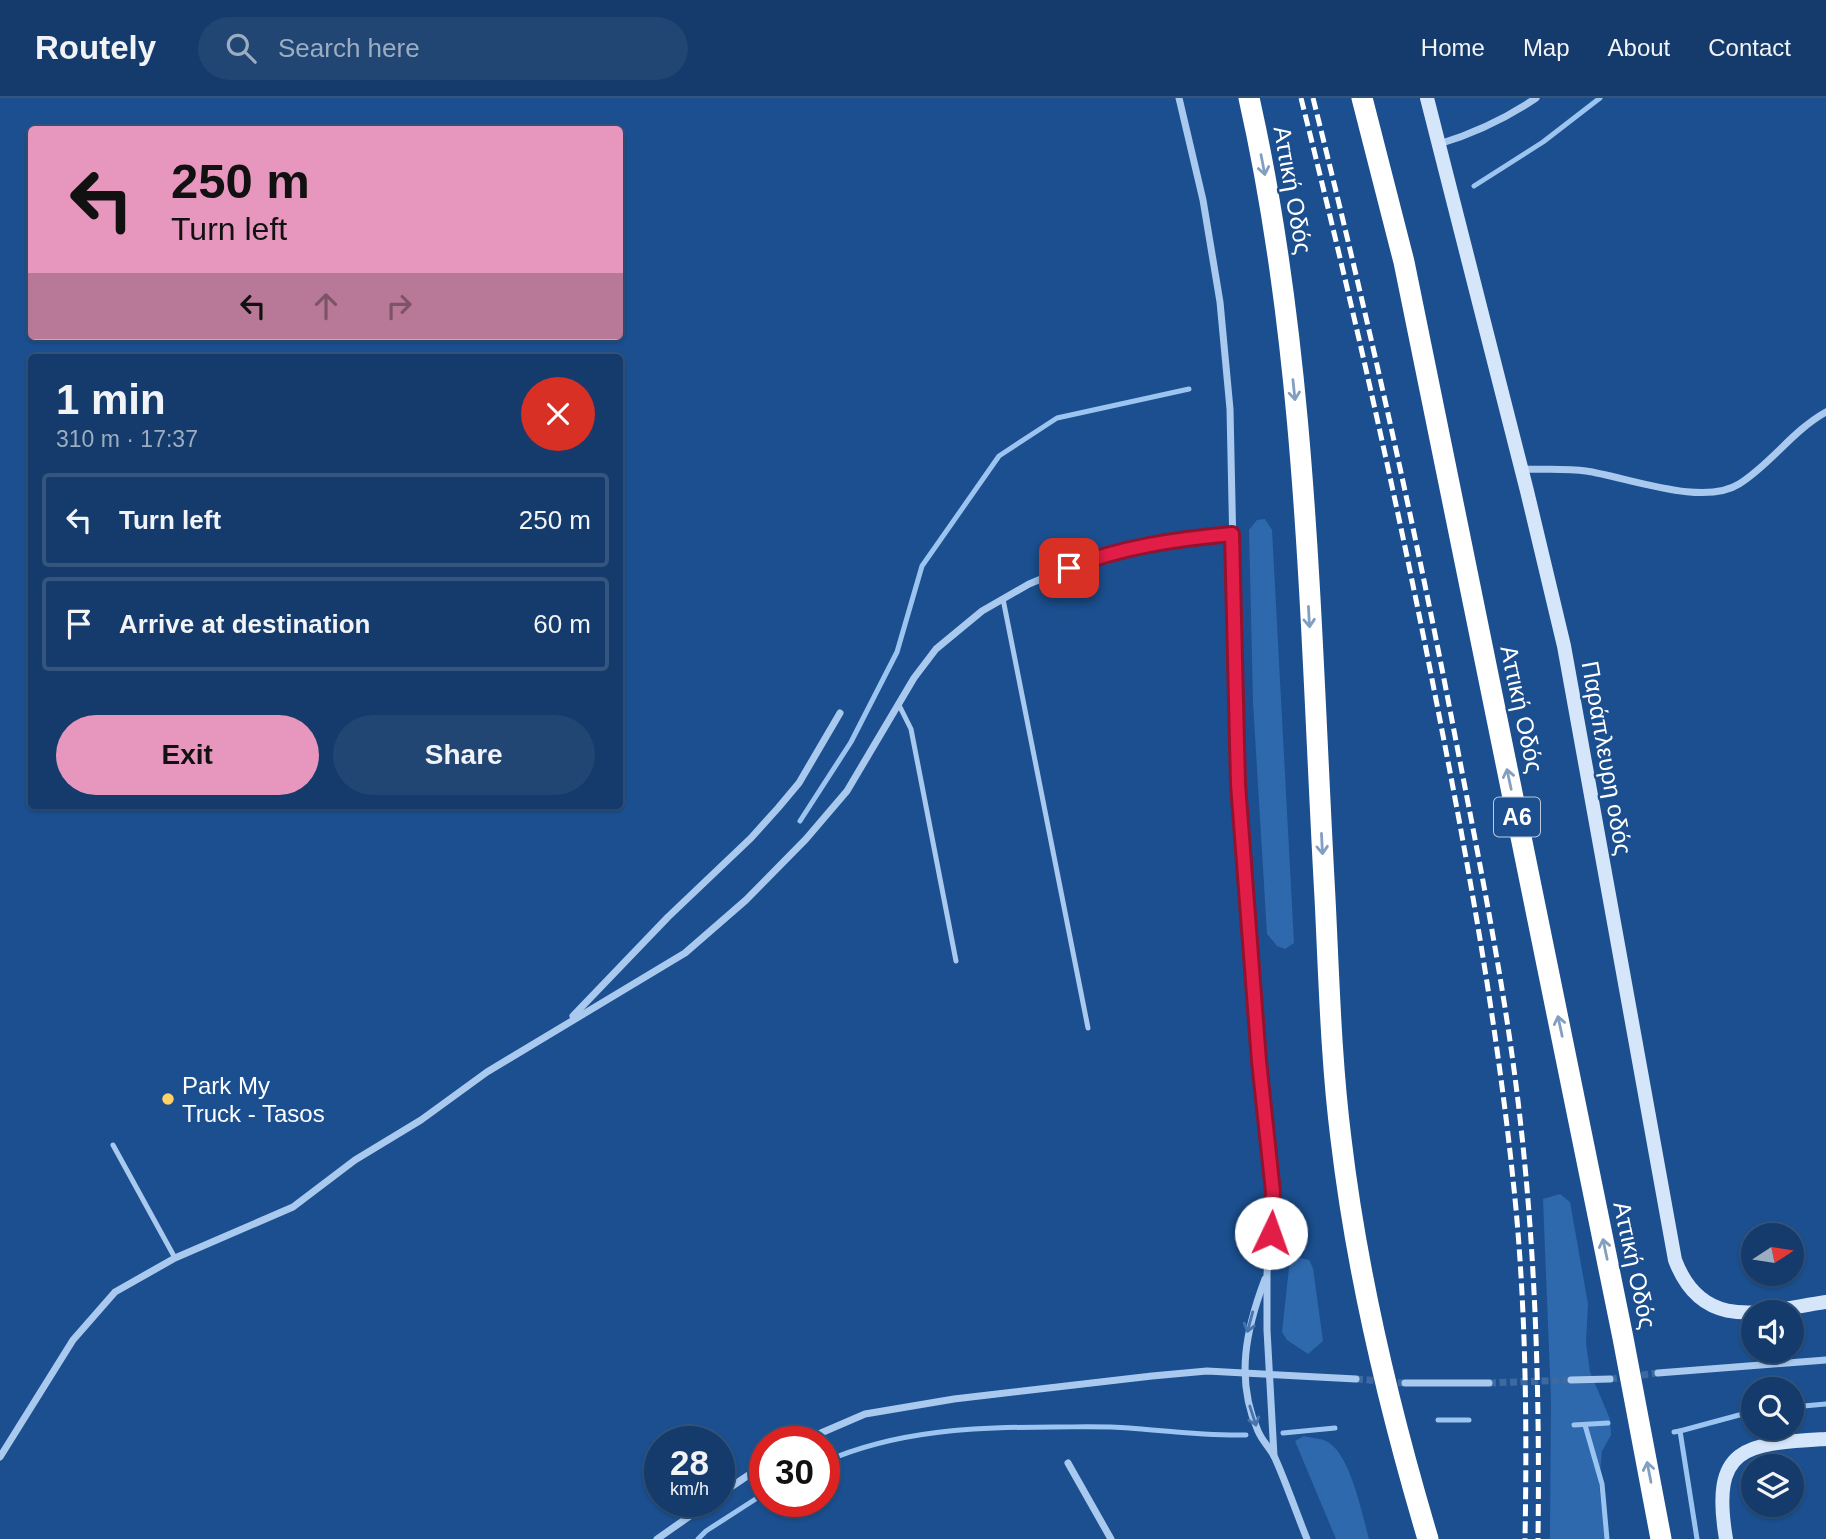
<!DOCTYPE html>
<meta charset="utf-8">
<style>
:root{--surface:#143b6b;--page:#214673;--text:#f1f3f6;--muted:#9dadc1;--line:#33557e;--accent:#e797bd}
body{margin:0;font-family:Helvetica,sans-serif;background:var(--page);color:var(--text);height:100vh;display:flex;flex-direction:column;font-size:26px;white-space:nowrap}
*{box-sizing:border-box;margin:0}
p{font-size:23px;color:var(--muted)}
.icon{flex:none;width:38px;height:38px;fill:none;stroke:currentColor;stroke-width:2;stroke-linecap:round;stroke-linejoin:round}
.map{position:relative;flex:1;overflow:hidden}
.panel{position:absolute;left:28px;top:256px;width:595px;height:455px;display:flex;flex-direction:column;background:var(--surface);border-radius:7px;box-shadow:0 2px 5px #0004,0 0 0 2px var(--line)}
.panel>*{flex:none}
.guide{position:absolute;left:28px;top:28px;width:595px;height:214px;border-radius:7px;box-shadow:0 2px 5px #0004,0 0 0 2px var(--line);background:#e797bd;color:#111;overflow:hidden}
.needle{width:46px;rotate:78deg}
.tools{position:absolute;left:1741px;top:1125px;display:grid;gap:14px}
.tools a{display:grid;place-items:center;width:63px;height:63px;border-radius:50%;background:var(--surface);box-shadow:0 2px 5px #0004,0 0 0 2px var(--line);font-size:35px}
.speed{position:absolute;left:644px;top:1328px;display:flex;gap:14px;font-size:35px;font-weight:700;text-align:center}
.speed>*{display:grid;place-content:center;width:91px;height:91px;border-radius:50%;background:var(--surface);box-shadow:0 2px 5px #0004,0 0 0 2px var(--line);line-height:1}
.speed small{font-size:18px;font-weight:400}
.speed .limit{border:10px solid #d22;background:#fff;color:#111}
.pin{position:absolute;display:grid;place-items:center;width:60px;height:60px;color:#fff;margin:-30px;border-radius:14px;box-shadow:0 4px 10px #0006}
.me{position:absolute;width:77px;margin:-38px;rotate:3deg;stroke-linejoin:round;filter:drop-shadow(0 0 5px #0008)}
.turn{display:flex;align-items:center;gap:24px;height:147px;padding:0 28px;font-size:32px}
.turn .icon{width:91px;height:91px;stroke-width:2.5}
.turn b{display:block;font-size:49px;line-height:60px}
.lanes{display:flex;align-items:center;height:66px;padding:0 28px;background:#0003;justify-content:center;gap:35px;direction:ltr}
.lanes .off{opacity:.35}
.round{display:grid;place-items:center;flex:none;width:74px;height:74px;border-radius:37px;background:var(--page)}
.head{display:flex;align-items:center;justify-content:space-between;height:119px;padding:0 28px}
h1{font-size:42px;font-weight:700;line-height:52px}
.primary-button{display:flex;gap:14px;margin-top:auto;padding:14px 28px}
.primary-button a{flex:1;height:80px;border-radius:42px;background:var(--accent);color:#111;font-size:28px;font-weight:700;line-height:80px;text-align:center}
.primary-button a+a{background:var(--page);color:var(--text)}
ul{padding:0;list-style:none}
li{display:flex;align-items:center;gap:21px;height:94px;margin:0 14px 10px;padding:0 14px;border:4px solid var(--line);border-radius:7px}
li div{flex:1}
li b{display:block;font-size:26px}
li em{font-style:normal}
header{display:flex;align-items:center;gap:42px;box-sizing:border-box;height:98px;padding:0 35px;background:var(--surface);border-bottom:2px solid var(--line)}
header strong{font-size:33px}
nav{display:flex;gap:38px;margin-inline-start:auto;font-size:24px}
.search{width:490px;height:63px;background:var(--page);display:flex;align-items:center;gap:18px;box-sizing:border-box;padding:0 24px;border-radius:38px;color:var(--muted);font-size:26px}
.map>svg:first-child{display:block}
</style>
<header>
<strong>Routely</strong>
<div class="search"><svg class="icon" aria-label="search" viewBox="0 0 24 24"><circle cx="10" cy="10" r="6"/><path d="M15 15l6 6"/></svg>Search here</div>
<nav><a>Home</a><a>Map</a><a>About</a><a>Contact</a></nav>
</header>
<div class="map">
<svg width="1826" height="1441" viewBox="0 0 1826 1441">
<rect width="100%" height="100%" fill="#1b4f8f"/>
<g fill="#2e69ad">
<path d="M 1265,421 L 1272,432 L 1294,845 L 1285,851 L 1277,848 L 1267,836 L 1253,604 L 1249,432 L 1257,422 Z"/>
<path d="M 1560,1096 L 1570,1104 L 1588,1206 L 1586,1245 L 1590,1274 L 1610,1321 L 1611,1337 L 1602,1353 L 1599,1386 L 1605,1441 L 1550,1441 L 1551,1301 L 1543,1101 Z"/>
<path d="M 1296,1159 L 1309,1162 L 1313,1170 L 1323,1243 L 1308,1256 L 1287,1242 L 1282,1234 L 1290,1161 Z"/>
<path d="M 1304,1338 C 1310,1340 1320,1340 1326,1343 C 1350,1354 1362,1416 1369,1441 L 1336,1441 L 1295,1343 Z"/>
</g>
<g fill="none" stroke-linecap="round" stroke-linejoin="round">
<g stroke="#9cc4f0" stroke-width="5">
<path d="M 1474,88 L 1543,44 L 1600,0"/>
<path d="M 800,723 L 851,644 L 897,554 L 922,468 L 999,358 L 1057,320 L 1189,291"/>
<path d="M 1792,1309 L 1826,1306"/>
<path d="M 1438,1322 L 1469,1322"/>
<path d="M 1574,1327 L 1608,1325"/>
<path d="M 1585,1327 L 1602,1386 L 1607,1441"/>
<path d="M 1680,1333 L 1754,1313"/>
<path d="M 1674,1334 L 1680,1333 L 1697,1441"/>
<path d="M 1283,1335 L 1335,1330"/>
<path d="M 824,1364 C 897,1332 975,1329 1054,1329 C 1079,1329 1104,1328 1129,1330 C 1168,1333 1206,1338 1246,1337"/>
<path d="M 698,1441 L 706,1433 L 765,1395"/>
</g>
<g stroke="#3d69a0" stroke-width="7" stroke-dasharray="7 3.5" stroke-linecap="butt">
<path d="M 1356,1281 L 1405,1285"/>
<path d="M 1610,1281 L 1658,1275"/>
<path d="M 1489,1285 L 1571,1282"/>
</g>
<g stroke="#a9c9ee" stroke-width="5">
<path d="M 1003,501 L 1088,930"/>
<path d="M 899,607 L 911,631 L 956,863"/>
<path d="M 113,1047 L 175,1160"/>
</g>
<g stroke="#a9c9ee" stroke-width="7">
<path d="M 1179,0 L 1203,102 L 1220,204 L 1230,311 L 1238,686 L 1259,963 L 1273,1094 L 1267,1176 L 1267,1232 L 1274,1358"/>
<path d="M 1439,46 C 1475,35 1505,21 1536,0"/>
<path d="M 1522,371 C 1543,372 1565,370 1586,373 C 1627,379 1703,409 1739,386 C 1771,366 1792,333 1826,314"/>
<path d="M 573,918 L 668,819 L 751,740 L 778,710 L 799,685 L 840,615"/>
<path d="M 1265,1181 C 1246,1231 1235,1282 1258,1333 C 1262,1343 1271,1351 1275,1360 C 1287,1387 1296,1414 1307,1441"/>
<path d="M 1658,1275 L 1826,1262"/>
<path d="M 1571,1282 L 1610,1281"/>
<path d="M 1405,1285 L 1489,1285"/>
<path d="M 800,1344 L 865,1316 L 954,1301 L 1152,1278 L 1207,1273 L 1356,1281"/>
<path d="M 0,1359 L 73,1242 L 115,1194 L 175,1160 L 293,1109 L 355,1062 L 421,1022 L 487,974 L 685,855 L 746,802 L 806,741 L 847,693 L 914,580 L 936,551 L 982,513 L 1029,486 L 1089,461 L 1177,442 L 1232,436"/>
<path d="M 1068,1365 L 1111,1441"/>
<path d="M 719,1397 L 765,1366"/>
<path d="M 657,1441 L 710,1404"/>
</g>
<g stroke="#d6e6fa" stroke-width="14">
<path d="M 1427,0 L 1527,393 L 1564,548 L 1675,1162 C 1703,1236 1764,1213 1826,1204"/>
<path d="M 1726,1441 C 1710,1346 1747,1346 1826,1341"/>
</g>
<g stroke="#fff" stroke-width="21">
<path d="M 1249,0 C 1308,262 1310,533 1325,800 C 1329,880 1331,962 1341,1041 C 1357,1177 1389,1310 1428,1441"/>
<path d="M 1362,0 L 1404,164 L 1623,1240 L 1661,1441"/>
</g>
<g stroke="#fff" stroke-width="5" stroke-dasharray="12 5" stroke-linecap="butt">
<path d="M 1301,0 C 1352,204 1399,410 1439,617 C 1471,780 1500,944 1516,1111 C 1526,1221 1527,1331 1525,1441"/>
<path d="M 1313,0 C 1364,204 1411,410 1451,617 C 1474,737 1499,857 1515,979 C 1535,1132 1540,1286 1538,1441"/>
</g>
</g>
<defs><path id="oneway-shaft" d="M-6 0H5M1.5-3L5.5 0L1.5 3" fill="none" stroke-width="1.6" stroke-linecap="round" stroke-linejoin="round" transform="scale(1.75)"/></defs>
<g stroke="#829ec1">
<use href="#oneway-shaft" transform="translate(1263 67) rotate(79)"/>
<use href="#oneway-shaft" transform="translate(1294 292) rotate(84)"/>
<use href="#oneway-shaft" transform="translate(1309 519) rotate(87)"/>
<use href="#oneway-shaft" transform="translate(1509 681) rotate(-102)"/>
<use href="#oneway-shaft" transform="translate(1322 746) rotate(87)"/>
<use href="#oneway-shaft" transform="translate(1560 928) rotate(-102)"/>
<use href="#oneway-shaft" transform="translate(1605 1151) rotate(-102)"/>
<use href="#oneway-shaft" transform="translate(1649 1374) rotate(-101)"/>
</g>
<g stroke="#4674ac">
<use href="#oneway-shaft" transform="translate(1250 1224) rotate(105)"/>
<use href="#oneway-shaft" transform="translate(1253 1318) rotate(72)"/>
</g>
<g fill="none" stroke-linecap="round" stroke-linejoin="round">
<defs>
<path id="route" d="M 1069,470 C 1120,449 1177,441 1232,436 L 1238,686 L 1259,963 L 1273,1094 L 1271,1135"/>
</defs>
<use href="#route" stroke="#92132f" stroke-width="18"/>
<use href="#route" stroke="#e11d48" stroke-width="12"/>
</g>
<circle fill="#ffd166" stroke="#1b4f8f" stroke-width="2.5" cx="168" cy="1001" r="7"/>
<g text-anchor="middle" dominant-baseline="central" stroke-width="5" stroke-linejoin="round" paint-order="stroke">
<rect fill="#1b4f8f" stroke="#bbcadd" stroke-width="2" x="1494" y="699.5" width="46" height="39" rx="5"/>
<g font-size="23" font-weight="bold" fill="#fff">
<text x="1517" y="719">Α6</text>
</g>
<g font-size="24" fill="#fff" stroke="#1b4f8f">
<text transform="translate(1293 92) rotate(80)">Αττική Οδός</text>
<text transform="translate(1522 611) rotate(78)">Αττική Οδός</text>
<text transform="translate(1607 660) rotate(80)">Παράπλευρη οδός</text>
<text transform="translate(1635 1167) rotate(78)">Αττική Οδός</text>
</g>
<g font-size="24" fill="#fff" stroke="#1b4f8f" text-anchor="start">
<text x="182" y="987">Park My<tspan x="182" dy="28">Truck - Tasos</tspan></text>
</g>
</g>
</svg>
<div class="tools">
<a><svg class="needle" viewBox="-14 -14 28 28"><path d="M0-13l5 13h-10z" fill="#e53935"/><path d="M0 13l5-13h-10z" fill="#9dadc1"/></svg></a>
<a><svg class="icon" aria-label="sound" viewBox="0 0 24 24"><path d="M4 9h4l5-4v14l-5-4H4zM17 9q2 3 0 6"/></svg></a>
<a><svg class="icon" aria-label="search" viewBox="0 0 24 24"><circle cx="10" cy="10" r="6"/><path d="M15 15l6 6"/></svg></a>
<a><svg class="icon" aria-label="layers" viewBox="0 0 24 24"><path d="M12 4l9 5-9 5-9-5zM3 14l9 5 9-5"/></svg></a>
</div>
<div class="speed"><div>28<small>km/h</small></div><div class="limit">30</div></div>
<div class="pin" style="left:1069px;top:470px;background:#d93025"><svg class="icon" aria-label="arrive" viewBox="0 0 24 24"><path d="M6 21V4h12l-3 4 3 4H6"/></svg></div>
<svg class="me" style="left:1271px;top:1135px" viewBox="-20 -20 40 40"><circle r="19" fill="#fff"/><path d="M0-13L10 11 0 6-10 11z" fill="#e11d48"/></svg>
<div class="guide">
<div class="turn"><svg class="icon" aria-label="left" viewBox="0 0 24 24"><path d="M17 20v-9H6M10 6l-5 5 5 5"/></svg><div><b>250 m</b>Turn left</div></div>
<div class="lanes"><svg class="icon" aria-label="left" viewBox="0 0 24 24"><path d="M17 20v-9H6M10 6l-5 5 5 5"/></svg><svg class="icon off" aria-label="ahead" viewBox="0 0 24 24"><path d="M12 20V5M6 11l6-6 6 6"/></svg><svg class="icon off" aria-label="right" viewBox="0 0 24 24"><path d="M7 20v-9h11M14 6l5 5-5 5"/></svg></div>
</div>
<section class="panel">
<div class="head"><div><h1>1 min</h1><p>310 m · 17:37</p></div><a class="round" style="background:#d93025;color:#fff"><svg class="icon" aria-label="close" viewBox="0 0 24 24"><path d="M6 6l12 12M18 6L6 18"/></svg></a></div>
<ul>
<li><svg class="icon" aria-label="left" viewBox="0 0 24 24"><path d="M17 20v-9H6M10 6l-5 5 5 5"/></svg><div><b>Turn left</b></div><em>250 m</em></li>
<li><svg class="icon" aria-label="arrive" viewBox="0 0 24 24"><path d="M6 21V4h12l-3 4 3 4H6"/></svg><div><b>Arrive at destination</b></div><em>60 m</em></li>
</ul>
<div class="primary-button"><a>Exit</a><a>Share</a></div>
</section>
</div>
